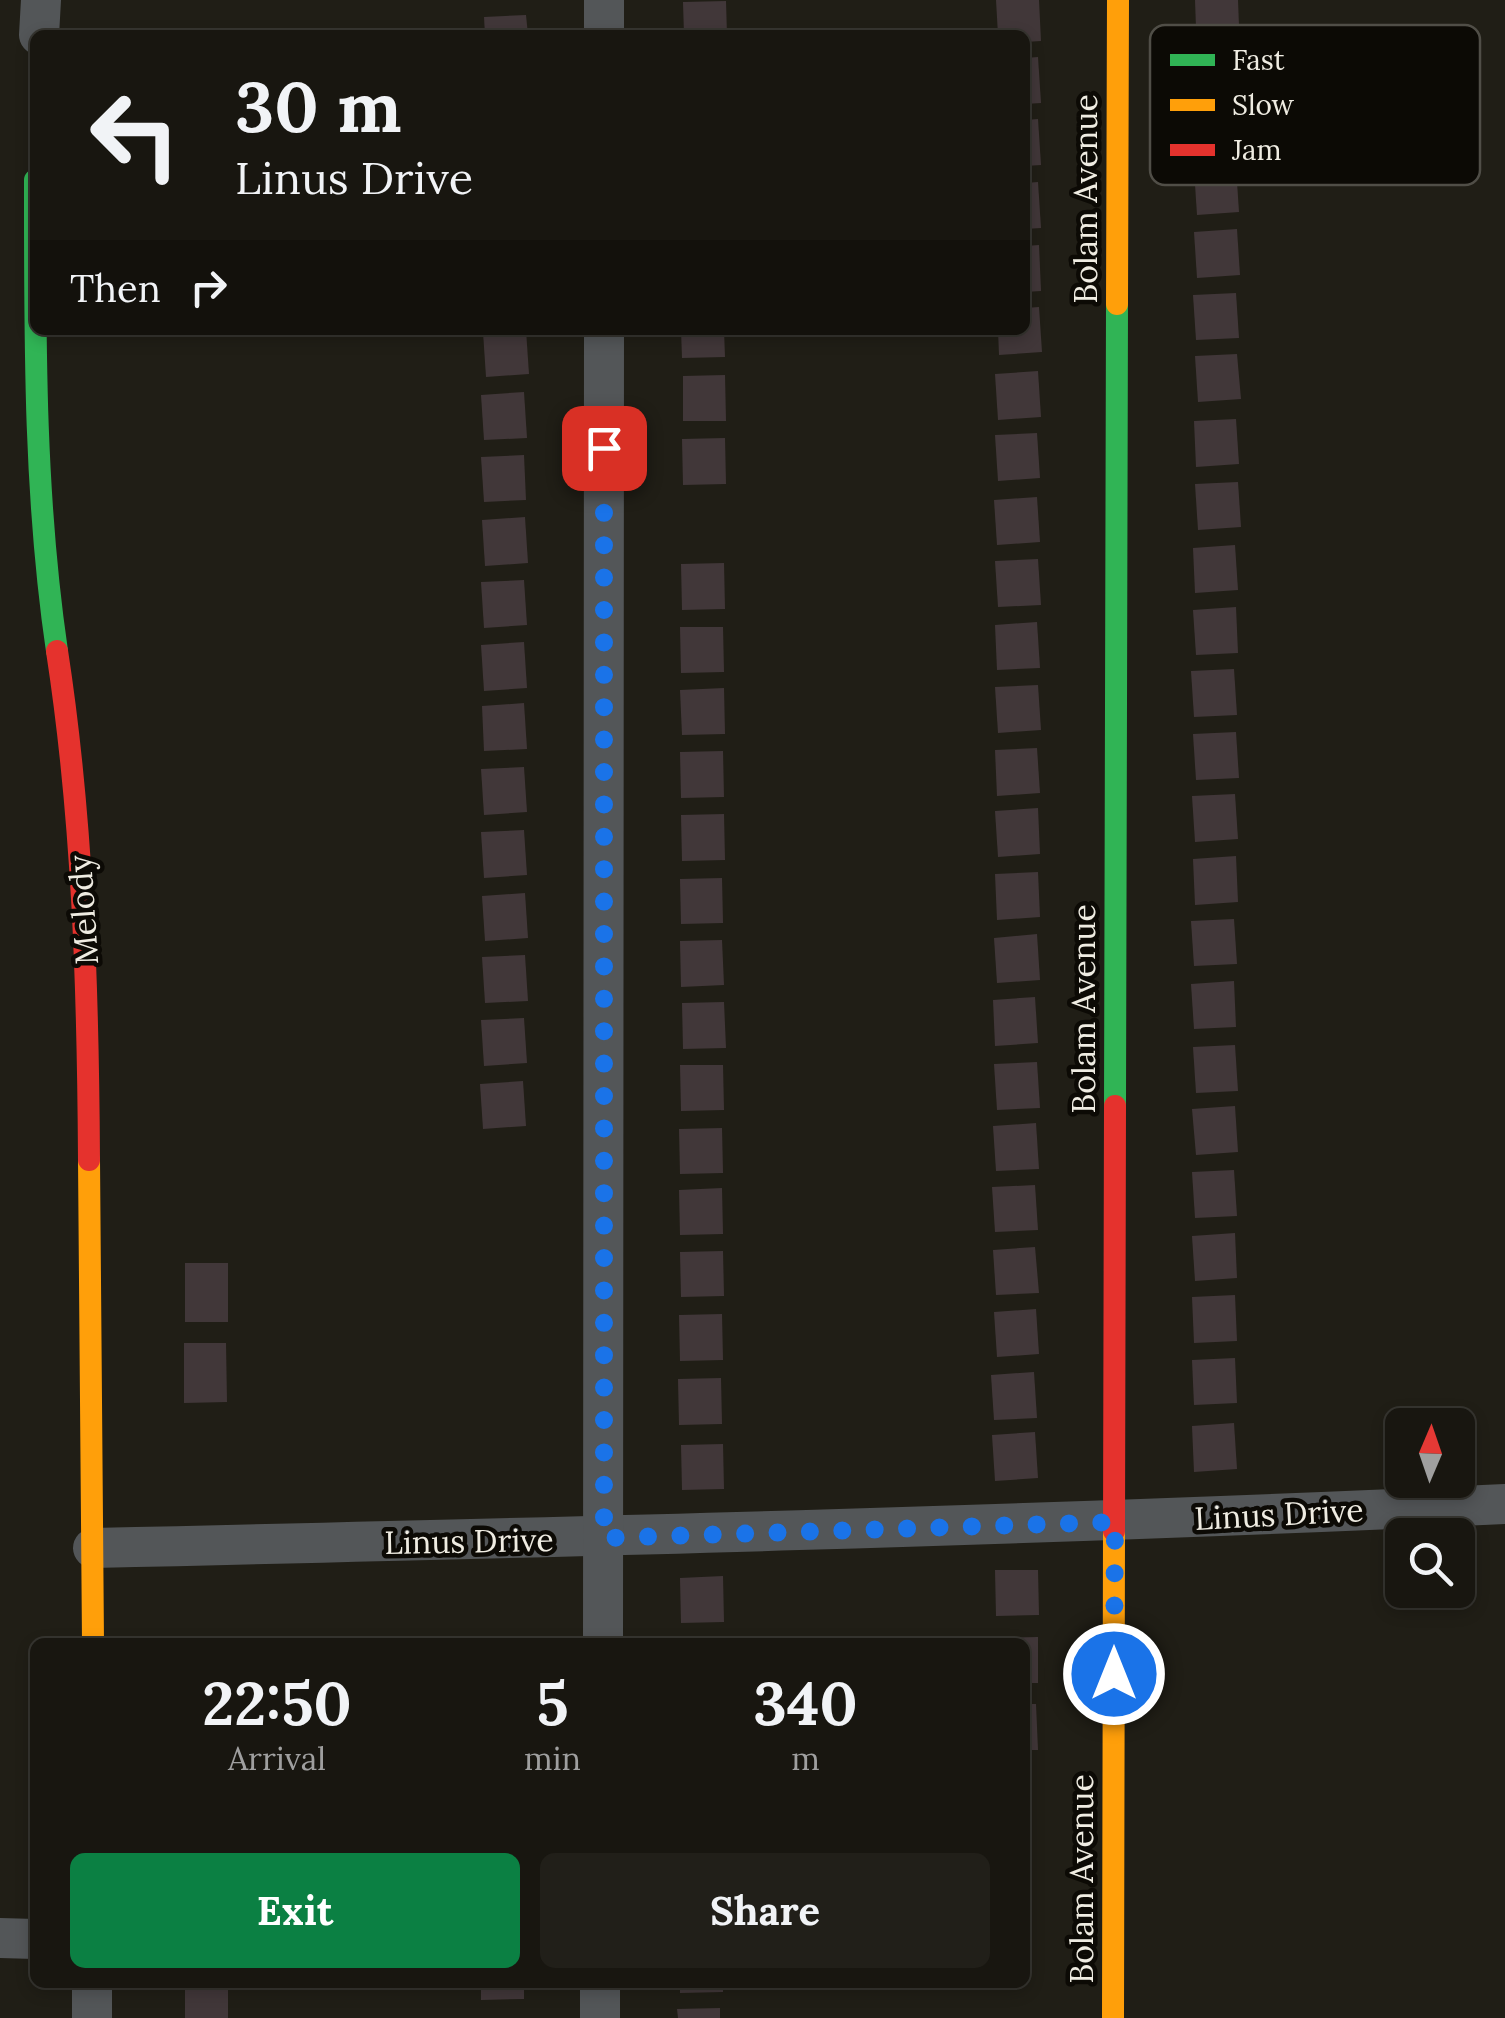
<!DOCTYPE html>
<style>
:root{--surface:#181610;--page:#211f19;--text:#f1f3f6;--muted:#9f9f9f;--line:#363530;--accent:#0b8043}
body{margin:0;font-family:Lora,serif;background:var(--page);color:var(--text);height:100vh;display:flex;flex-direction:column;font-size:38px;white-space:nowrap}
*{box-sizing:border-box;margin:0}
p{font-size:32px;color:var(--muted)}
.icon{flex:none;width:55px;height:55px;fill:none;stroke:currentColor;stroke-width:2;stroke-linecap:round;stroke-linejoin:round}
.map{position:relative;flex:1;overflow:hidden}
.drawer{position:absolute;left:30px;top:1638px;width:1000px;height:350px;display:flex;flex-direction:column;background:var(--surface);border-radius:15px;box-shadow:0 5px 15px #0003,0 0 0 2px var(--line)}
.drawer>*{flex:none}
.hud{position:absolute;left:30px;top:30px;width:1000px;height:305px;border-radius:15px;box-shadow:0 5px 15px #0003,0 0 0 2px var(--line);background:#181610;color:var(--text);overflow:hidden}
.needle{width:65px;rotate:2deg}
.controls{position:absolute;left:1385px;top:1408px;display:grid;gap:20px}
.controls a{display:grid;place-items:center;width:90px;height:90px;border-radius:15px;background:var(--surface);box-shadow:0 5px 15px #0003,0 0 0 2px var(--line);font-size:50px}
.pin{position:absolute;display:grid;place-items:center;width:85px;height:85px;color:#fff;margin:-42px;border-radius:20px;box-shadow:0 5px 15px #0006}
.me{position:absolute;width:110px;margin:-55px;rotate:0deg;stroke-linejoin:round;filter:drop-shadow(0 0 8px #0008)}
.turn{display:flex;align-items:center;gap:35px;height:210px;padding:0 40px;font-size:45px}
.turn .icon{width:130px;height:130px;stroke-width:2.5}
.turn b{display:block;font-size:70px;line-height:85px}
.then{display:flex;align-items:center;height:95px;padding:0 40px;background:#0003;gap:20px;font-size:38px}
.eta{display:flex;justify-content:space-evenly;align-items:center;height:170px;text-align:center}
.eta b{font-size:60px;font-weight:800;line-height:70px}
.primary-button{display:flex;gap:20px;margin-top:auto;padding:20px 40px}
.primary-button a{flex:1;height:115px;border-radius:15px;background:var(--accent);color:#fff;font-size:40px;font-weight:800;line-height:115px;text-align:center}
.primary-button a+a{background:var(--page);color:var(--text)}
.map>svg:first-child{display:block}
</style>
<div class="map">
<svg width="1505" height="2018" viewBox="0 0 1505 2018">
<rect width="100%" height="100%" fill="#201e16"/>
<g fill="#413739">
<path d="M 996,0 L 1039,0 L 1041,41 L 1025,42 L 1025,35 L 998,35 Z"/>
<path d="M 1195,0 L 1238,0 L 1239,26 L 1196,28 Z"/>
<path d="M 726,1 L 727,35 L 684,35 L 683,2 Z"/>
<path d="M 526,15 L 528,35 L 485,35 L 484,17 Z"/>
<path d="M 1038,57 L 1041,103 L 1025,104 L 1025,58 Z"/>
<path d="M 1038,119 L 1041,165 L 1025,166 L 1025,120 Z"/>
<path d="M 1236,167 L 1239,212 L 1197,215 L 1194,169 Z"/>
<path d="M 1038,182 L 1041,228 L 1025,229 L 1025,183 Z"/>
<path d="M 1237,229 L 1240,275 L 1197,278 L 1194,232 Z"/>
<path d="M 1039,245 L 1041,291 L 1025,292 L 1025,246 Z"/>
<path d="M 1236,293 L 1239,338 L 1196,340 L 1193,295 Z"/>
<path d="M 1039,307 L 1042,352 L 999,355 L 998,330 L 1025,330 L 1025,308 Z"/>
<path d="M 510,330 L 526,330 L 529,374 L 486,377 L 483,332 Z"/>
<path d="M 681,330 L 724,330 L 725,357 L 682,358 Z"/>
<path d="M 1237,354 L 1241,399 L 1198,402 L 1195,356 Z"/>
<path d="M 1038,371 L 1041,417 L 998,420 L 995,374 Z"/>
<path d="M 725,375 L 726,421 L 683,421 L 683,376 Z"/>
<path d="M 524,392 L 527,438 L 484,440 L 481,395 Z"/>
<path d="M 1236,419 L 1239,464 L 1196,467 L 1194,421 Z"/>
<path d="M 1037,433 L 1040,478 L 998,481 L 995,435 Z"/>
<path d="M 725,438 L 726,484 L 683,485 L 682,439 Z"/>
<path d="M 524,455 L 526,500 L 484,502 L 481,457 Z"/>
<path d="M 1238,482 L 1241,527 L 1198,530 L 1195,484 Z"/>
<path d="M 1037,497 L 1040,542 L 997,545 L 994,500 Z"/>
<path d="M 525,517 L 528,563 L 485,566 L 482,520 Z"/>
<path d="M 1235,545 L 1238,590 L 1195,593 L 1193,548 Z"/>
<path d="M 1038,559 L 1041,605 L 998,607 L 995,561 Z"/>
<path d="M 724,563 L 725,609 L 682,610 L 681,564 Z"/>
<path d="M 524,580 L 527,625 L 484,628 L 481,582 Z"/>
<path d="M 1236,607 L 1238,653 L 1196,655 L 1193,610 Z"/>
<path d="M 1037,622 L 1040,668 L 997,670 L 995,625 Z"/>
<path d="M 680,627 L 723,627 L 724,672 L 681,673 Z"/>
<path d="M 524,642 L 527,688 L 484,691 L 481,645 Z"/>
<path d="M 1234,669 L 1237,715 L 1194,717 L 1191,671 Z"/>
<path d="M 1038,685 L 1041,730 L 998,733 L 995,687 Z"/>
<path d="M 724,688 L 725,734 L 682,735 L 680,690 Z"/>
<path d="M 524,703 L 527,749 L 484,751 L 482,706 Z"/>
<path d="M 1236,732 L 1239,778 L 1196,780 L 1193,734 Z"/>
<path d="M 1037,748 L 1040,793 L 997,796 L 995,750 Z"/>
<path d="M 723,751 L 724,797 L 681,798 L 680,752 Z"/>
<path d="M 524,767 L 527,812 L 484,815 L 481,769 Z"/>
<path d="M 1235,794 L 1238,839 L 1195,842 L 1192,796 Z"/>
<path d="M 1038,808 L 1040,854 L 998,857 L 995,811 Z"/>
<path d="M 724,814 L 725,860 L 682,861 L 681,815 Z"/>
<path d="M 524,830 L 527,875 L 484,878 L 481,832 Z"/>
<path d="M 1236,856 L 1238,902 L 1195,905 L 1193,859 Z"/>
<path d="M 1038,872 L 1040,917 L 997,920 L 995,874 Z"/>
<path d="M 722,878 L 723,923 L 681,924 L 680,879 Z"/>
<path d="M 525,893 L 528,938 L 485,941 L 482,896 Z"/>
<path d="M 1234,919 L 1237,964 L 1194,966 L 1191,921 Z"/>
<path d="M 1037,934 L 1040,980 L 997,983 L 994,938 Z"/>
<path d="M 722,940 L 724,985 L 681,987 L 680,941 Z"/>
<path d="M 525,955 L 528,1001 L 485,1003 L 482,957 Z"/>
<path d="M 1234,981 L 1236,1027 L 1194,1029 L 1191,984 Z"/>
<path d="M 1035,997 L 1038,1043 L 995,1046 L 993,1000 Z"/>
<path d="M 724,1002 L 726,1048 L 683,1049 L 682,1003 Z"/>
<path d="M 524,1018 L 527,1063 L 484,1066 L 481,1020 Z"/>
<path d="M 1235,1045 L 1238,1091 L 1196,1093 L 1193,1047 Z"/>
<path d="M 1037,1062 L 1040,1108 L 997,1110 L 994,1064 Z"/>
<path d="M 680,1065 L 723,1065 L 724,1110 L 681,1111 Z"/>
<path d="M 523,1081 L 526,1126 L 483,1129 L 480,1084 Z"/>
<path d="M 1235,1106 L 1238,1152 L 1196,1155 L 1192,1109 Z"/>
<path d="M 1036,1123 L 1039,1169 L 996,1171 L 993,1126 Z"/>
<path d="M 722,1128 L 723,1173 L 680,1174 L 679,1129 Z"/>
<path d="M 1234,1170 L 1237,1216 L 1195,1218 L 1192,1172 Z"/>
<path d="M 1035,1185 L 1038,1230 L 995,1232 L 992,1187 Z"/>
<path d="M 722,1188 L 723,1234 L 680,1235 L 679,1190 Z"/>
<path d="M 1235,1233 L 1237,1278 L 1195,1281 L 1192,1236 Z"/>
<path d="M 1035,1247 L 1039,1293 L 996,1295 L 993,1250 Z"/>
<path d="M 723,1251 L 724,1296 L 681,1297 L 680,1252 Z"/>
<rect x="185" y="1263" width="43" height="59"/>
<path d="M 1235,1295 L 1237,1341 L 1194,1343 L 1192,1297 Z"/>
<path d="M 1036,1309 L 1039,1354 L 997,1357 L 994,1312 Z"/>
<path d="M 722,1314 L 723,1360 L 680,1361 L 679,1315 Z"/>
<path d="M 184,1343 L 226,1343 L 227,1402 L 184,1403 Z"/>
<path d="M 1235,1358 L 1237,1403 L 1194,1405 L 1192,1360 Z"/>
<path d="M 1034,1372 L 1037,1418 L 994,1420 L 991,1375 Z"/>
<path d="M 721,1378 L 722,1424 L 679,1425 L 678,1379 Z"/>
<path d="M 1234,1423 L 1237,1469 L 1194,1472 L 1192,1426 Z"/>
<path d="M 1035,1432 L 1038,1478 L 995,1481 L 992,1435 Z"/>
<path d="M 723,1444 L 724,1489 L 682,1490 L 681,1445 Z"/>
<path d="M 995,1570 L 1038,1570 L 1039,1615 L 996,1616 Z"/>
<path d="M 723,1576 L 724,1622 L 681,1623 L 680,1578 Z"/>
<path d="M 1038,1637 L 1038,1683 L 1025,1683 L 1025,1642 L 995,1642 L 995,1638 Z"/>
<path d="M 1025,1704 L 1036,1704 L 1038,1750 L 1025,1750 Z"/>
<path d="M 481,1982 L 524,1982 L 524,1999 L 481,2000 Z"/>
<path d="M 680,1982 L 723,1982 L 723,1992 L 680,1993 Z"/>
<rect x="185" y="1984" width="43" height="34"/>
<path d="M 720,2008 L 720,2018 L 678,2018 L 677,2009 Z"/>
</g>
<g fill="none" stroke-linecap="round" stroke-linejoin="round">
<g stroke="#535658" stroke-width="40">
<path d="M 39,35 L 41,0"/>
<path d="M 604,35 L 604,0"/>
<path d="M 93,1548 C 564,1537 1034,1526 1505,1504"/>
<path d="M 603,1642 L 604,330"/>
<path d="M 0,1938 L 35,1939"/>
<path d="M 92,2018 L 92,1982"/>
<path d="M 600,2018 L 600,1982"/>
</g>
<g stroke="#30b455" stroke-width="22">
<path d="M 35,180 C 35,338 34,495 57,651"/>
<path d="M 1115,1106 L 1117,304"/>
</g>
<g stroke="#ff9f0a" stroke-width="22">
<path d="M 1117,304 L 1118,0"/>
<path d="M 89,1160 L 93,1642"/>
<path d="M 1113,2018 L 1114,1531"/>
</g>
<g stroke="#e5322d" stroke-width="22">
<path d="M 57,651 C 83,820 88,989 89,1160"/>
<path d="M 1114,1531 L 1115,1106"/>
</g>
</g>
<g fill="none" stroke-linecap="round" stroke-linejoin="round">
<path stroke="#1a73e8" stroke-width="18" stroke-dasharray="0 32.4" d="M 604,448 L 604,1538 L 1115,1522 L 1114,1674"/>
</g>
<g text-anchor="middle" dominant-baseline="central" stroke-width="9" stroke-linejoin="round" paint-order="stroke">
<g font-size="32" fill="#efece2" stroke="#0c0a05">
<text transform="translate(1085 199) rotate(-90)">Bolam Avenue</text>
<text transform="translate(83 910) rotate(-94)">Melody</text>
<text transform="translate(1083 1009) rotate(-90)">Bolam Avenue</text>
<text transform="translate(1279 1514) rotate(-3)">Linus Drive</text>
<text transform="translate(469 1541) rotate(-1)">Linus Drive</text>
<text transform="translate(1081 1879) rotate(-90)">Bolam Avenue</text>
</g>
</g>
<rect x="1150" y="25" width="330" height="160" rx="15" fill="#0c0a05" stroke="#504e47" stroke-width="2.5"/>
<rect x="1170" y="54" width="45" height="12" fill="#30b455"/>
<rect x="1170" y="99" width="45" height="12" fill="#ff9f0a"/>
<rect x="1170" y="144" width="45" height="12" fill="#e5322d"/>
<g font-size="28" fill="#efece2">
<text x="1232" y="70">Fast</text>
<text x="1232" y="115">Slow</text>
<text x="1232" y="160">Jam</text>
</g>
</svg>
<div class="controls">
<a><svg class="needle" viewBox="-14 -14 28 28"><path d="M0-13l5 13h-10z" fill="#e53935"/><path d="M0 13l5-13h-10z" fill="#9f9f9f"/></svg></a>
<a><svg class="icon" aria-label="search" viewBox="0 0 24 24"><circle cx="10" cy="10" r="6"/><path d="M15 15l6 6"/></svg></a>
</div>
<div class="pin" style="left:604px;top:448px;background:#d93025"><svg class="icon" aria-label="arrive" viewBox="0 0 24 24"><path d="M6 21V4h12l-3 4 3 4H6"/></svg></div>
<svg class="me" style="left:1114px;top:1674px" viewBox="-20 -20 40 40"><circle r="17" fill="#1a73e8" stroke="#fff" stroke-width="3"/><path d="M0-11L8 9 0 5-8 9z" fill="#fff"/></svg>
<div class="hud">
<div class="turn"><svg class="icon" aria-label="left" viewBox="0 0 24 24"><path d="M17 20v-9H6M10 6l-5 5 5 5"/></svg><div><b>30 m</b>Linus Drive</div></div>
<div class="then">Then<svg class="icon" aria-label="right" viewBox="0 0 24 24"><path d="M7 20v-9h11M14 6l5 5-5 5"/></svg></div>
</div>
<section class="drawer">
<div class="eta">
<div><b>22:50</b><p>Arrival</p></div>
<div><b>5</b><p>min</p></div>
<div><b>340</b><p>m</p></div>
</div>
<div class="primary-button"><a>Exit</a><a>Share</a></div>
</section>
</div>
